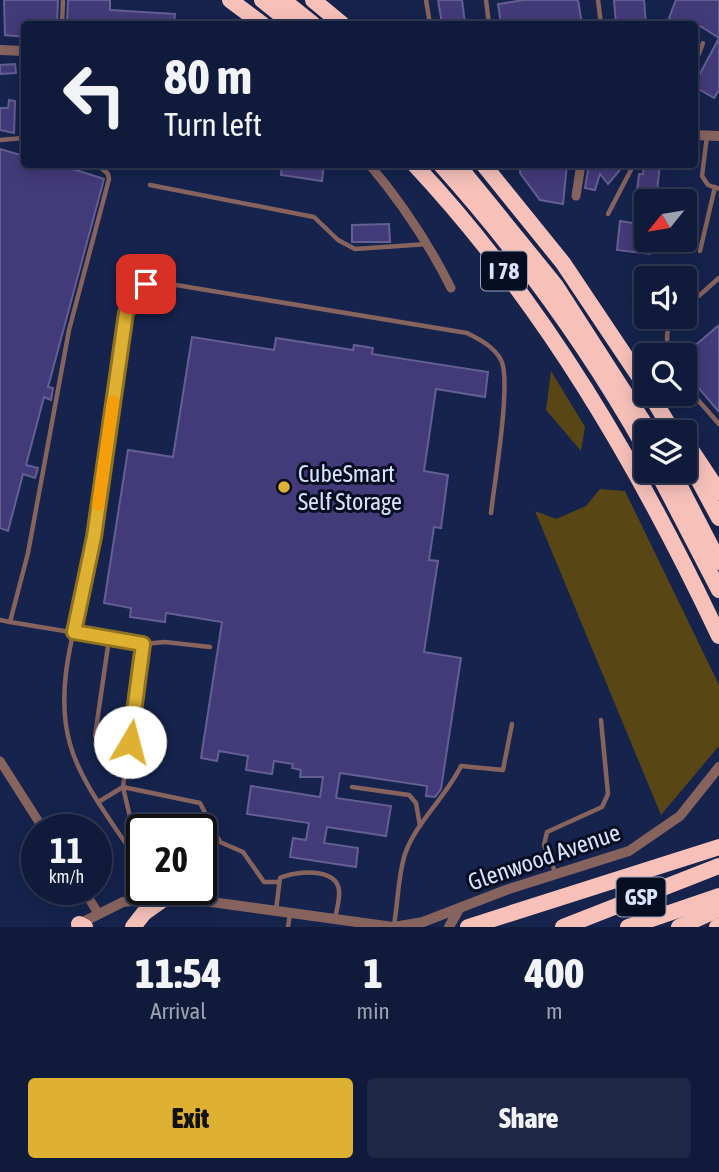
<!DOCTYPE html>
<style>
:root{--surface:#101a3a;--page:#1e2745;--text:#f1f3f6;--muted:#9ca1af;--line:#303854;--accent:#deb133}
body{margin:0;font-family:"Asap Condensed",sans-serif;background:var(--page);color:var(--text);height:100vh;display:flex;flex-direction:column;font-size:26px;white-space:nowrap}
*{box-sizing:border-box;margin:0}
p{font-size:23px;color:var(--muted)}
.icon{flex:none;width:38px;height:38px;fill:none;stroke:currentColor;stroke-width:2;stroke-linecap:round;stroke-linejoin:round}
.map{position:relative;height:927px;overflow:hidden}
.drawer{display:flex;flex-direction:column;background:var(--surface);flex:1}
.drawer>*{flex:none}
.banner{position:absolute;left:21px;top:21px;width:677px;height:147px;border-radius:7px;box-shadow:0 4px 18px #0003,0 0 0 2px var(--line);background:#101a3a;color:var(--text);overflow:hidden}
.needle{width:46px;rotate:240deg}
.tools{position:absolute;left:634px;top:189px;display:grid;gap:14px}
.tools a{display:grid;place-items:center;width:63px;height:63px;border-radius:7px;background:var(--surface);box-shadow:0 4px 18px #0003,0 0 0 2px var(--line);font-size:35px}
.speed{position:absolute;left:21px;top:814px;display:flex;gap:14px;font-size:35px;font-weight:700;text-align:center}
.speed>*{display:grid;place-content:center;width:91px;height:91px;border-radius:50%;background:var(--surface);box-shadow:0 4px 18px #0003,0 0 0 2px var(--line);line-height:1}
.speed small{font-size:18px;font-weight:400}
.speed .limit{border:4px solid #111;border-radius:10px;background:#fff;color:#111}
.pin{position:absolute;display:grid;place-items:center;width:60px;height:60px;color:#fff;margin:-30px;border-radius:14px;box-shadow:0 4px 10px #0006}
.me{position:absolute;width:77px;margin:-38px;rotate:8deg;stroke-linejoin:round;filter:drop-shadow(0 0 5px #0008)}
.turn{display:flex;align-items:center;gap:24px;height:147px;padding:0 28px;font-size:32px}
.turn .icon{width:91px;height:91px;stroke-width:2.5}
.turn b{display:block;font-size:49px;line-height:60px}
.eta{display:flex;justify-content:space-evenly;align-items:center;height:119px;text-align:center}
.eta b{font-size:42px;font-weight:800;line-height:49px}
.button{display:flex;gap:14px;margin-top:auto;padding:14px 28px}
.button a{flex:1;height:80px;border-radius:7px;background:var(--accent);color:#111;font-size:28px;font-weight:800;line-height:80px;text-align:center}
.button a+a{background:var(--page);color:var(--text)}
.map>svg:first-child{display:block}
</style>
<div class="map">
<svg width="719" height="927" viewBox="0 0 719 927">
<rect width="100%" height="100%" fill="#15234d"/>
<g fill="#594615">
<path d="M 551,371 L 585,427 L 581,451 L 546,410 Z"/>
<path d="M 600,489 L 625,491 L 719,685 L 719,746 L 661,815 L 535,511 L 556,519 L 586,506 Z"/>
</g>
<g fill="#433a7a" stroke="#645f92" stroke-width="2">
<path d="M 4,0 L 58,0 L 57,24 L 24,24 L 24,37 L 5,35 Z"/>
<path d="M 68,0 L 110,0 L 110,10 L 175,14 L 174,24 L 67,24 Z"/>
<path d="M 438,0 L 462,0 L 465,24 L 442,24 Z"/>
<path d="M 524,0 L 578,0 L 582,24 L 501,24 L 498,4 Z"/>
<path d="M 614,0 L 644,0 L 646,24 L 616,24 Z"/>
<path d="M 676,0 L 719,0 L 719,90 L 714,98 L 695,87 L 695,83 L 719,38 L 700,26 L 695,29 L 695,24 L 678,24 L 669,18 Z"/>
<path d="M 15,64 L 16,73 L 0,74 L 0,65 Z"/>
<path d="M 9,100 L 15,101 L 14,133 L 0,130 L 0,108 L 8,108 Z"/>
<path d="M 0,149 L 24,156 L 24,164 L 57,164 L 104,179 L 48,387 L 53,388 L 51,400 L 44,397 L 26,465 L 38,468 L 35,478 L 23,474 L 8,531 L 0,528 Z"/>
<path d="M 282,164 L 324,164 L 322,181 L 281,175 Z"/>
<path d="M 521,164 L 567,164 L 563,204 L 540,200 L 520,173 Z"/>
<path d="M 589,164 L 625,164 L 608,184 L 600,174 L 595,190 L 585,188 Z"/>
<path d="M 644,164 L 660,164 L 656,201 L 646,201 L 646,240 L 652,240 L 650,254 L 617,250 L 620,221 L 633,223 L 639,174 L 643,174 Z"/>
<path d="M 389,224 L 390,242 L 352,242 L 352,225 Z"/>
<path d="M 719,325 L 719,412 L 696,385 L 684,363 L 684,355 Z"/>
<path d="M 192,337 L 274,350 L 276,338 L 353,350 L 354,345 L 373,348 L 372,354 L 488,372 L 485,397 L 436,389 L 424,471 L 448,475 L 441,528 L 434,527 L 429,560 L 438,561 L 424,652 L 461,658 L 441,789 L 435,797 L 426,796 L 427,786 L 340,773 L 336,798 L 391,806 L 386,836 L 327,827 L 324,843 L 358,848 L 356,867 L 290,857 L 293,838 L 306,840 L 309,823 L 247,814 L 251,786 L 320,797 L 323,777 L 300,777 L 301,770 L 292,768 L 293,764 L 274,761 L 272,774 L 246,770 L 248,756 L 219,751 L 217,761 L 201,758 L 222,622 L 166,613 L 165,622 L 130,617 L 131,608 L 104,603 L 128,450 L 173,457 Z"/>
</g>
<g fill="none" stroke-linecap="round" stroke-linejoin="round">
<g stroke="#87635e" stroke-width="4.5">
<path d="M 426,0 L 430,24"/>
<path d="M 486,0 L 489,24"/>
<path d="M 598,0 L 601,24"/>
<path d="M 62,24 L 63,0"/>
<path d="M 695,64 L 703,43"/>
<path d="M 707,136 L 702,176 L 708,185 L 719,189"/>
<path d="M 0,140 L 24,138"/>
<path d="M 150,185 L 314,217 L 338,240 L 355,249 L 428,244"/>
<path d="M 608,214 L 634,164"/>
<path d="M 700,251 L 715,187"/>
<path d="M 684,309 L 719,278"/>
<path d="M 672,355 C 665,342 665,329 675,317"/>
<path d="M 684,379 L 691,392 L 719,424"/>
<path d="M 0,620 L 10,622 L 28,553 L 69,330 L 109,179 L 108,174 L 97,164"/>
<path d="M 10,622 L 143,644 L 123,787 L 100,801"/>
<path d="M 143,644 L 165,642 L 210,647"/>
<path d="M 95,736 L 109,639"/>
<path d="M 352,787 L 409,795 L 416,803 L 420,826"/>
<path d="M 132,852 L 130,817 L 123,787 L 200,803 L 220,842 L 243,852 L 264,882 L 279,882"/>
<path d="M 142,868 C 119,831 81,785 70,744 C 52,681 81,612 92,550 C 104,475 113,399 124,324 C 128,302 135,287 158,282 L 467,333 C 481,340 494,347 501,360 C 512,380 494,485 491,513"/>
<path d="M 556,874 L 544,845 L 547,832 L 602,807 L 608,794 L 601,720"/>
<path d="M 276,910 L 280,878 C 295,871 336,867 339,890 C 340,899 337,909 335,918"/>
<path d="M 394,925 C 398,902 398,876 405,854 C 416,822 446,797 461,766 L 503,770 L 512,724"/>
<path d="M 288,927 L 290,914"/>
</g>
<g stroke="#87635e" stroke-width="9">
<path d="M 369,164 C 402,203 428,242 451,288"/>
<path d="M 576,196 L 581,164"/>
<path d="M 0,761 L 44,830"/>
<path d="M 83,889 L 98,913"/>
</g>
<g stroke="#87635e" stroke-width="10">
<path d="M 0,50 L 24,51"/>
<path d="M 695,135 L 719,136"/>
<path d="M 77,925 L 123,902 L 168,896 L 393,927"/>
<path d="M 394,927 L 423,922 L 506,890 L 629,851 L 680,816 L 719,767"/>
<path d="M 449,927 L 459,909"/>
</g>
<g stroke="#f7c1ba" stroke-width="16">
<path d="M 230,0 L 262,24"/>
<path d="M 262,0 L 292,24"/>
<path d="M 283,0 L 313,24"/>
<path d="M 313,0 L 342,24"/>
<path d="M 414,164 C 544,303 638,465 719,636"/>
<path d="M 440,164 C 519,252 588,347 646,450"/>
<path d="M 457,164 L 556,286 L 650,432"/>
<path d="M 483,164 L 563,263 L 646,387"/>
<path d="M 650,394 L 673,432"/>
<path d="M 684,439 L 719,492"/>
<path d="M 684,453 L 719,518"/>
<path d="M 657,471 L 719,590"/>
<path d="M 672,471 L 719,562"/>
<path d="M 79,924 L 85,927"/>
<path d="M 133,927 L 144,913 L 168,896"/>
<path d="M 468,927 L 719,847"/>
<path d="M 563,927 L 719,866"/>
<path d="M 628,927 L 719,896"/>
<path d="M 679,927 L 719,909"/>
<path d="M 717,927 L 719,926"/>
</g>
</g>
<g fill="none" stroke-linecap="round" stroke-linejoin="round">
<defs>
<path id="route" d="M 130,742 L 143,644 L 74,632 L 94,537 L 126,313 L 138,290 L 146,284"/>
</defs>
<use href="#route" stroke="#907321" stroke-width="18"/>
<use href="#route" stroke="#deb133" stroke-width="12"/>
<path stroke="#f59e0b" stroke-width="12" d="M 98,505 L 113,401"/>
</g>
<circle fill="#deb133" stroke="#080e21" stroke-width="2.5" cx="284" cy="487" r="7"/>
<g text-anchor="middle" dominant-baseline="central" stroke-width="6" stroke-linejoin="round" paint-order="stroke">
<g fill="#080e21" stroke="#99a3bc" stroke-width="2">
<rect x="481" y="251.5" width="46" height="39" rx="5"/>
<rect x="616.5" y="877.5" width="49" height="39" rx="5"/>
</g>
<g font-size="23" font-weight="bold" fill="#d7e3ff">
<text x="504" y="271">I 78</text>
<text x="641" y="897">GSP</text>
</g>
<g font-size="24" fill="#d7e3ff" stroke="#080e21" text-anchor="start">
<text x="298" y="473">CubeSmart<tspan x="298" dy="28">Self Storage</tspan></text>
</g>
<g font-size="24" fill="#d7e3ff" stroke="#080e21">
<text transform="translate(544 857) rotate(-19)">Glenwood Avenue</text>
</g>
</g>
</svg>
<div class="tools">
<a><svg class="needle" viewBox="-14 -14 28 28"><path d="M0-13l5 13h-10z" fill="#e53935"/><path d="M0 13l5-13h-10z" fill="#9ca1af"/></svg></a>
<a><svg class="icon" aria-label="sound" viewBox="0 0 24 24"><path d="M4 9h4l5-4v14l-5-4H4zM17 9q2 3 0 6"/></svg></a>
<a><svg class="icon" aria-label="search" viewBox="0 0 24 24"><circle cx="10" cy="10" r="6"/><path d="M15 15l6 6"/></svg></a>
<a><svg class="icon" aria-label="layers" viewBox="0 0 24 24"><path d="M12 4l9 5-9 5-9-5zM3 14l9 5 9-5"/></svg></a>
</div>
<div class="speed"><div>11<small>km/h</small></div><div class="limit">20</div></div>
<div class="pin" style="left:146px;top:284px;background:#d93025"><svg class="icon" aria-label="arrive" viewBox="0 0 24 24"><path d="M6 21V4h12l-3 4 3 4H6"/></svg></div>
<svg class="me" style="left:130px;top:742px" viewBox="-20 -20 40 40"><circle r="19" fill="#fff"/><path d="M0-13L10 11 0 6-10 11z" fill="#deb133"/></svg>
<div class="banner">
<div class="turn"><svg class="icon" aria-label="left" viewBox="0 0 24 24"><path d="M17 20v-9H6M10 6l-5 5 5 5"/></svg><div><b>80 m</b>Turn left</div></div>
</div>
</div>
<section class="drawer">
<div class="eta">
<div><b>11:54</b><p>Arrival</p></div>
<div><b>1</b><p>min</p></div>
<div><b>400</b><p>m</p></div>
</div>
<div class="button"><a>Exit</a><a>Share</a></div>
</section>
